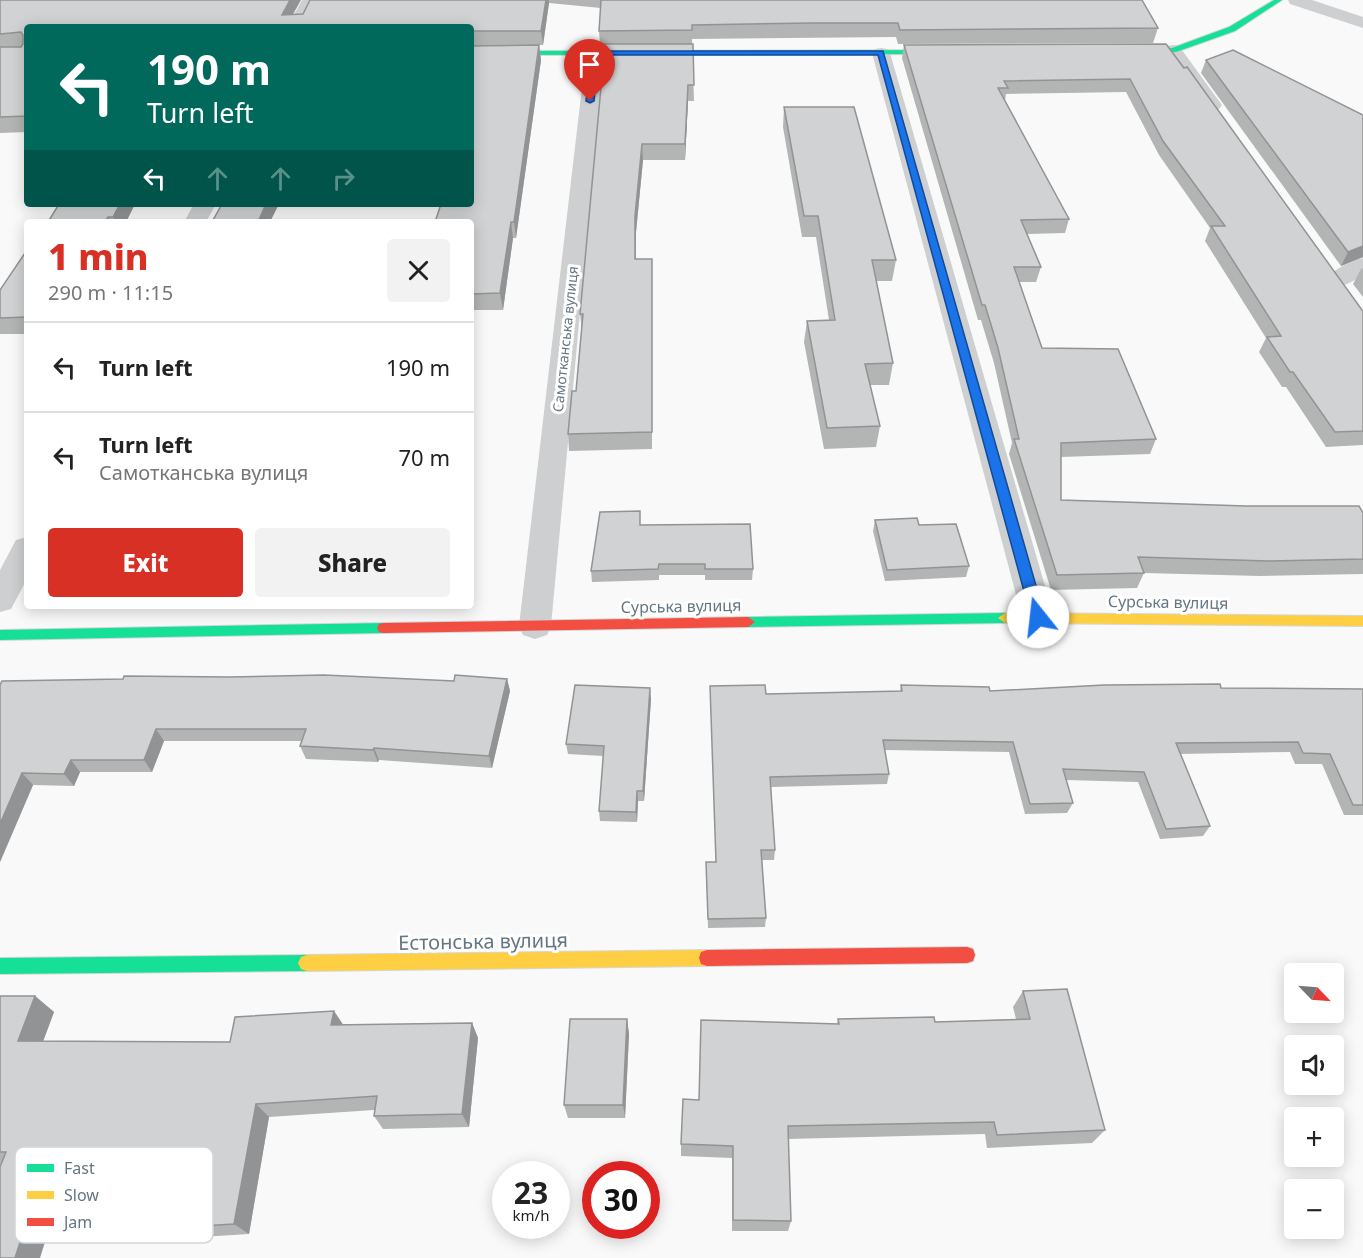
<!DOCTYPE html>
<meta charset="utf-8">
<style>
:root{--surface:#fff;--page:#f2f2f2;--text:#222;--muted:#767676;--line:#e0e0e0;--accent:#d93025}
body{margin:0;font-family:"Noto Sans",sans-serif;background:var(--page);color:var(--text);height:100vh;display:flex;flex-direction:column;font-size:22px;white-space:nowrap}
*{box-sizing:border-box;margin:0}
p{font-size:20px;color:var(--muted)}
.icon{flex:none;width:33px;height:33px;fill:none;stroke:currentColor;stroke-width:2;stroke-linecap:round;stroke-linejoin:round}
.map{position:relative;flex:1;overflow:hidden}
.sheet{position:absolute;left:24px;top:219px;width:450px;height:390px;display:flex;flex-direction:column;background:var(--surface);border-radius:6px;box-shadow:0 3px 15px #0003}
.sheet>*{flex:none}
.banner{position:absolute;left:24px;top:24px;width:450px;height:183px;border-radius:6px;box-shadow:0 3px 15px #0003;background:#00695c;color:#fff;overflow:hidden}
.needle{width:39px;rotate:115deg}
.controls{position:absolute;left:1284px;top:963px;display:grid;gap:12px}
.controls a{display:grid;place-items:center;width:60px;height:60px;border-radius:6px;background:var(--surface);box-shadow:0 3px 15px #0003;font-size:30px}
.speed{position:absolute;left:492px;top:1161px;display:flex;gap:12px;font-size:30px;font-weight:700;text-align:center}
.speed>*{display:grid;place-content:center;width:78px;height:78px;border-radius:50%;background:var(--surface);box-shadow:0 3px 15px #0003;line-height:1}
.speed small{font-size:15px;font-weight:400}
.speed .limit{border:9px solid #d22;background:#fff;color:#111}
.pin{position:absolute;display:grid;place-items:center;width:51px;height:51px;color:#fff;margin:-62px -26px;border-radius:50% 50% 50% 0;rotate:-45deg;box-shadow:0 0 6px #0007}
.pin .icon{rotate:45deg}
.me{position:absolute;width:66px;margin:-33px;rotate:344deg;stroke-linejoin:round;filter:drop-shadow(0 0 4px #0008)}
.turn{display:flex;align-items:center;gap:21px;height:126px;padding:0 24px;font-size:27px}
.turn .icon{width:78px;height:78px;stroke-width:2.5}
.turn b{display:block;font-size:42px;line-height:51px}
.lanes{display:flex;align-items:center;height:57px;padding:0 24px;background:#0003;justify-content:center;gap:30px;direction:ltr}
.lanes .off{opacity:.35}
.round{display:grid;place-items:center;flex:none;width:63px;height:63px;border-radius:6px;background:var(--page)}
.summary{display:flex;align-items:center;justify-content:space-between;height:102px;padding:0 24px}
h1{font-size:36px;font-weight:800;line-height:45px;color:var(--accent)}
.primary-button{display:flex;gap:12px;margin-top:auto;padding:12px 24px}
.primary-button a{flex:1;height:69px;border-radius:6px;background:var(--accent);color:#fff;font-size:24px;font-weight:800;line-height:69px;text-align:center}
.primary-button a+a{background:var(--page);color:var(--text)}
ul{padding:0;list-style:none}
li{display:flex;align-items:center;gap:18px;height:90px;padding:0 24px;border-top:2px solid var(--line)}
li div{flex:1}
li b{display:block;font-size:22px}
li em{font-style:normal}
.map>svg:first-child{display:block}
</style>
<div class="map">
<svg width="1363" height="1258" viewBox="0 0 1363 1258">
<rect width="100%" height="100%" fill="#f9f9f9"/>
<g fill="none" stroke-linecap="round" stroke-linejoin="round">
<defs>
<g id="fast">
<path d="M 1274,0 L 1282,0 L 1235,31 L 1176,52 L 1127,53 L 1123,51 L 1127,49 L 1172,48 L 1229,27 Z"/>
<path d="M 949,50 L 949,54 L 946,54 L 471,55 L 471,51 Z"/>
<path d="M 1005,613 L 1012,618 L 1005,623 L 748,627 L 741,622 L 748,617 Z"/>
<path d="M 384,623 L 389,624 L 391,628 L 389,632 L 384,633 L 0,640 L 0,630 Z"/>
<path d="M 307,955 L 313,957 L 316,963 L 313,969 L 307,971 L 0,974 L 0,958 Z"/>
</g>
<g id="slow">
<path d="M 1005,613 L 1363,616 L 1363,626 L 1005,623 L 998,618 Z"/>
<path d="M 707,950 L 713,952 L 715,958 L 713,964 L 707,966 L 307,971 L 301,969 L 298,963 L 301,957 L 307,955 Z"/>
</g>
<g id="jam">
<path d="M 748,617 L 755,622 L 748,627 L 384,633 L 379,632 L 377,628 L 379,624 L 384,623 Z"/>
<path d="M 967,947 L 973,949 L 975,955 L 973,961 L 967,963 L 707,966 L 701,964 L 699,958 L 701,952 L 707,950 Z"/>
</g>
</defs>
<use href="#fast" stroke="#d5d6d7" stroke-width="2"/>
<use href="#slow" stroke="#d5d6d7" stroke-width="2"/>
<use href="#jam" stroke="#d5d6d7" stroke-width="2"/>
<g fill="#cecfd0" fill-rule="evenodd">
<path d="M 302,0 L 318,0 L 305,27 L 287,27 Z"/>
<path d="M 1288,0 L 1312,0 L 1363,17 L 1363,28 L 1290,4 Z"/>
<path d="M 1173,45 L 1179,46 L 1219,101 L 1222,105 L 1219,109 L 1205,109 L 1164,50 L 1167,46 Z"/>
<path d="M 595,48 L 601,49 L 604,53 L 551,626 L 547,635 L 535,639 L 523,635 L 519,626 L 586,53 L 589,49 Z"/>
<path d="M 881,48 L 887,49 L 890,53 L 1054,617 L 1050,626 L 1038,629 L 1026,626 L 1022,617 L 872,53 L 875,49 Z"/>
<path d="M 194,204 L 216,204 L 206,222 L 184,222 Z"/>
<path d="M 1363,258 L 1363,275 C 1351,282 1343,289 1330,285 L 1326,280 C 1333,269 1351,261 1363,258 Z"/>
<path d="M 27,537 L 27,579 L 11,609 L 0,612 L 0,570 L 16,540 Z"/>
</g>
<use href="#fast" fill="#16e098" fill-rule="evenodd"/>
<use href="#slow" fill="#ffcf43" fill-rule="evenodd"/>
<use href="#jam" fill="#f24e42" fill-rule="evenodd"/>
</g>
<g fill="#b3b5b5">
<path d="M 0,0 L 293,14 L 303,14 L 310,0 L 1142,0 L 1158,28 L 1153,43 L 898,44 L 896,37 L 692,39 L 694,101 L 688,101 L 685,160 L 643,160 L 636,232 L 636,259 L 652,276 L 652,449 L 569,451 L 568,434 L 576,391 L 582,331 L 580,314 L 605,45 L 600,45 L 599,31 L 601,8 L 549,3 L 543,45 L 539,45 L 541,60 L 516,238 L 513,238 L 503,310 L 471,310 L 471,27 L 27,27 L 27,132 L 0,133 Z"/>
<path d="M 1166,44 L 1362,310 L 1363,311 L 1363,445 L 1326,447 L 1286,387 L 1282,387 L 1259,352 L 1266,338 L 1205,241 L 1210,228 L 1159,155 L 1126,92 L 1006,94 L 1005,101 L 1069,219 L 1065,233 L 1027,234 L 1041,267 L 1036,282 L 1019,282 L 1042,348 L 1156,439 L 1150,454 L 1061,457 L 1061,500 L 1363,513 L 1363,574 L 1260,576 L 1144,573 L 1137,588 L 1051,590 L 1009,454 L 1012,443 L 994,363 L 981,320 L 978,320 L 902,58 L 904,45 Z"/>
<path d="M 1206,60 L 1363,115 L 1363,257 L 1341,266 L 1201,73 Z"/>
<path d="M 784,107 L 896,260 L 892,281 L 876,281 L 893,363 L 889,385 L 870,385 L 880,426 L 876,447 L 824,449 L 804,342 L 807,321 L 829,320 L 816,237 L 802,237 L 783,127 Z"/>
<path d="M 59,204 L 135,204 L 126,222 L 48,222 Z"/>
<path d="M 27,250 L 27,334 L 0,334 L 0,290 Z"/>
<path d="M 1363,268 L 1363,297 L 1353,284 L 1361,269 Z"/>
<path d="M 875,520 L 919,525 L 969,566 L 966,577 L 885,581 L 873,531 Z"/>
<path d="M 641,525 L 753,569 L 752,580 L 705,580 L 705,575 L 659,575 L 659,580 L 592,582 L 591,571 Z"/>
<path d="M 507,679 L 510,691 L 492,768 L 379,760 L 378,762 L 306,759 L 300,746 L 301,741 L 164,741 L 152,772 L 80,772 L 74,786 L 33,785 L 0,862 L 0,685 L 454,681 Z"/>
<path d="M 901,685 L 990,691 L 1221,688 L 1363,689 L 1363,815 L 1344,815 L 1322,764 L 1295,764 L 1290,752 L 1180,754 L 1210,826 L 1203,836 L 1160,839 L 1138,782 L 1066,780 L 1073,803 L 1067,813 L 1025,814 L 1009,752 L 885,750 L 889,774 L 887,784 L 771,787 L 775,850 L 774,860 L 762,860 L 766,918 L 765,927 L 708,928 L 706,862 L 716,862 L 710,686 L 766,694 L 900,691 Z"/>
<path d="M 651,699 L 644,801 L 638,801 L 637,822 L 600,821 L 599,811 L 603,756 L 568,754 L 566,744 Z"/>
<path d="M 1023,991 L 1105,1130 L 1092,1143 L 987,1148 L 985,1134 L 788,1139 L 791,1221 L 788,1231 L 732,1231 L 732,1158 L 681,1156 L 681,1144 L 837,1024 L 838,1019 L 935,1022 L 1016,1019 L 1013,1007 Z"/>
<path d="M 0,996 L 35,996 L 54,1012 L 43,1041 L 230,1042 L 334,1011 L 343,1025 L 472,1023 L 478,1038 L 469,1127 L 383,1129 L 374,1116 L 374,1110 L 269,1117 L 249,1234 L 169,1239 L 152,1229 L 166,1166 L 69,1166 L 0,1164 Z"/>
<path d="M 627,1019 L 629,1034 L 625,1118 L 568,1118 L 564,1105 Z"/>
</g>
<g fill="#929394">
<path d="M 290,0 L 301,0 L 286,27 L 282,15 Z"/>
<path d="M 546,0 L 549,0 L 549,3 L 543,45 L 541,31 Z"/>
<path d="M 539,45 L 541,60 L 516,238 L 514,222 Z"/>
<path d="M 688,85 L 688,101 L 685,160 L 685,144 Z"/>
<path d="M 642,144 L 643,160 L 636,232 L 635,276 L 635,216 Z"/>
<path d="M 120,204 L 135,204 L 126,222 L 116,222 L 113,217 Z"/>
<path d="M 266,204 L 279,204 L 270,222 L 258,222 Z"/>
<path d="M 108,217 L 110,222 L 105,222 Z"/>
<path d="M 511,222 L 513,238 L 503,310 L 500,293 Z"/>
<path d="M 1363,246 L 1363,257 L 1341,266 L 1348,252 Z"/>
<path d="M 507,679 L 510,691 L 492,768 L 489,756 Z"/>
<path d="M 650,688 L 651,699 L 644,801 L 643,791 Z"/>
<path d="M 156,729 L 164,741 L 152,772 L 144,760 Z"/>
<path d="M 374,748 L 379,760 L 378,762 L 373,750 Z"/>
<path d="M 71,760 L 80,772 L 74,786 L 64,774 Z"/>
<path d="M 22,773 L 33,785 L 0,862 L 0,824 Z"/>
<path d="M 637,791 L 638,801 L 637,822 L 636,812 Z"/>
<path d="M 35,996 L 54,1012 L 38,1055 L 18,1041 Z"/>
<path d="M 334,1011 L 344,1026 L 331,1025 Z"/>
<path d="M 627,1019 L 629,1034 L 625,1118 L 623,1105 Z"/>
<path d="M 472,1023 L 478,1038 L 469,1127 L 462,1114 Z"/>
<path d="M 256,1104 L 269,1117 L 249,1234 L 234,1224 Z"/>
<path d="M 48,1154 L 69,1166 L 40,1258 L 15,1258 Z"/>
</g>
<g fill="#d0d2d3" stroke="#929394" stroke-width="1.5">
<path d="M 0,0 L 290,0 L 282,15 L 303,14 L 310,0 L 546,0 L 541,31 L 471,31 L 471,27 L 27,27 L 27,116 L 0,117 L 0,47 L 21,47 L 23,44 L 23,35 L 21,32 L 0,34 Z"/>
<path d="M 601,0 L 1142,0 L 1158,28 L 900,30 L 898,23 L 812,23 L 692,25 L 692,30 L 599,31 Z"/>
<path d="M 605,44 L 693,44 L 694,85 L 688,85 L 685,144 L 642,144 L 635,216 L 635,259 L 652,259 L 652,432 L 568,434 L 572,391 L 576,391 L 583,314 L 580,314 Z"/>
<path d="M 1166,44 L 1184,68 L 1187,67 L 1362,310 L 1363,311 L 1363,431 L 1335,432 L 1293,372 L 1290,372 L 1267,337 L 1281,336 L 1211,226 L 1225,226 L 1163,141 L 1130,79 L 1004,81 L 1008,88 L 998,88 L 1069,219 L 1021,220 L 1041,267 L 1014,267 L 1042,348 L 1118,349 L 1156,439 L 1061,443 L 1061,500 L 1246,506 L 1359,506 L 1363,513 L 1363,559 L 1268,561 L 1138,557 L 1144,573 L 1057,575 L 1014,439 L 1019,439 L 998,348 L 985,305 L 982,305 L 904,45 Z"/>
<path d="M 539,45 L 514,222 L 511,222 L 500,293 L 471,294 L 471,222 L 435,222 L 441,204 L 471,204 L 471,46 Z"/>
<path d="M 1233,50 L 1363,115 L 1363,246 L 1348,252 L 1206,60 Z"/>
<path d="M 784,107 L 854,107 L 896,260 L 872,260 L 893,363 L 865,364 L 880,426 L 827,428 L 807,321 L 835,320 L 818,216 L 804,216 Z"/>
<path d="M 59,204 L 120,204 L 113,217 L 108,217 L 105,222 L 48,222 Z"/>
<path d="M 222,204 L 266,204 L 258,222 L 212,222 Z"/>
<path d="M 27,250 L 27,317 L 0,318 L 0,290 Z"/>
<path d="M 640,511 L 640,525 L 750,524 L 753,569 L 705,569 L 705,564 L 659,564 L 658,569 L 591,571 L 600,512 Z"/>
<path d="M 917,518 L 919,525 L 956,524 L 969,566 L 887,570 L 875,520 Z"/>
<path d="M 324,675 L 454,681 L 455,675 L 507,679 L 489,756 L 374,748 L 373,750 L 300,746 L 306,729 L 156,729 L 144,760 L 71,760 L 64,774 L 22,773 L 0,824 L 0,685 L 2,681 L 123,679 L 124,676 L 229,677 Z"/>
<path d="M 1220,684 L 1221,688 L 1363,689 L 1363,805 L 1353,805 L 1330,754 L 1303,753 L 1298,742 L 1176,743 L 1210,826 L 1166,829 L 1144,772 L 1063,769 L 1073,803 L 1030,804 L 1013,742 L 883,740 L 889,774 L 770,777 L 775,850 L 761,850 L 766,918 L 708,919 L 706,862 L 716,862 L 710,686 L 765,685 L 766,694 L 902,691 L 901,685 L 989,687 L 990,691 L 1104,685 Z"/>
<path d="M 575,685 L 650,688 L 643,791 L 637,791 L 636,812 L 599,811 L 604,746 L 566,744 Z"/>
<path d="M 1067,989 L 1105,1130 L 997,1135 L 994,1122 L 788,1126 L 791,1221 L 733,1220 L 733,1146 L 681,1144 L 683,1099 L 699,1100 L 701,1020 L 839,1024 L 838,1019 L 934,1017 L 935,1022 L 1030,1019 L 1023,991 Z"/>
<path d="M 0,996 L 35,996 L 18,1041 L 230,1042 L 235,1017 L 334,1011 L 331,1025 L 472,1023 L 462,1114 L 374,1116 L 377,1096 L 256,1104 L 234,1224 L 152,1229 L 169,1154 L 48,1154 L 15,1258 L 0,1258 L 0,1167 L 6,1152 L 0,1152 Z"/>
<path d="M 570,1019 L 627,1019 L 623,1105 L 564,1105 Z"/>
</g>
<path fill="#1a73e8" stroke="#114b97" stroke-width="1.5" d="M 596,51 L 883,51 L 1045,617 L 1043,620 L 1033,620 L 1031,617 L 878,55 L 599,55 L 594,101 L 590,103 L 586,101 L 592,53 Z"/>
<g text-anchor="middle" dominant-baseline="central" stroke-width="6" stroke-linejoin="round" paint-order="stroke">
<g font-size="14" fill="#657683" stroke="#fff">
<text transform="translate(565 339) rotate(-84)">Самотканська вулиця</text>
</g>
<g font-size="16" fill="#657683" stroke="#fff">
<text transform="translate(1168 602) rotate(1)">Сурська вулиця</text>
<text transform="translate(681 606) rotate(-1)">Сурська вулиця</text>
</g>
<g font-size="20" fill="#657683" stroke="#fff">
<text transform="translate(483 941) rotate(-1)">Естонська вулиця</text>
</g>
</g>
<rect x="15" y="1147" width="198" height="96" rx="9" fill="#fff" stroke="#d1d6da" stroke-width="1.5"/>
<rect x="27" y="1164" width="27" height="8" fill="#16e098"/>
<rect x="27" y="1191" width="27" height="8" fill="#ffcf43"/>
<rect x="27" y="1218" width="27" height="8" fill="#f24e42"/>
<g font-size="16" fill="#657683">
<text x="64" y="1174">Fast</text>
<text x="64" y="1201">Slow</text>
<text x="64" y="1228">Jam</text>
</g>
</svg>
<div class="controls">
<a><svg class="needle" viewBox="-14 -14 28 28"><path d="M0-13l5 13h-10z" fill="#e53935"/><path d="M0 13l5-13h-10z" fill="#767676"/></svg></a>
<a><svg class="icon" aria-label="sound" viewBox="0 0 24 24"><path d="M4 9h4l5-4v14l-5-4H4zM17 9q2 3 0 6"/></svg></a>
<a>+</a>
<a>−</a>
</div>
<div class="speed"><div>23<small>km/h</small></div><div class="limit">30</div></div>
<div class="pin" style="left:590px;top:101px;background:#d93025"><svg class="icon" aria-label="arrive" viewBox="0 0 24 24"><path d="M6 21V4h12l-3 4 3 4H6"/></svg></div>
<svg class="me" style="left:1038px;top:617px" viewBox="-20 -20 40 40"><circle r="19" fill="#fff"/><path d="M0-13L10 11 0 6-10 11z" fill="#1a73e8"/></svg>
<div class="banner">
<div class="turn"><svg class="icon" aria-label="left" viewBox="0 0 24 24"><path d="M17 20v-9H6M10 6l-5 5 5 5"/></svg><div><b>190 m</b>Turn left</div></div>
<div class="lanes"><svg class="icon" aria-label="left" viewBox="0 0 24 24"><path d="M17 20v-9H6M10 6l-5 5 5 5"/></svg><svg class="icon off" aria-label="ahead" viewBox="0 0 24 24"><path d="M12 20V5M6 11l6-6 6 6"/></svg><svg class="icon off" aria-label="ahead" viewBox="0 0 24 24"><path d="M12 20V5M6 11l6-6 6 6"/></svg><svg class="icon off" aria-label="right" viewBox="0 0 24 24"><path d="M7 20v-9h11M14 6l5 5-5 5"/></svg></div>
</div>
<section class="sheet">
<div class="summary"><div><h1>1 min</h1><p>290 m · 11:15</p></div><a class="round"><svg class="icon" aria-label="close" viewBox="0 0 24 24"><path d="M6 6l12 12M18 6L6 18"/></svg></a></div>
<ul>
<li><svg class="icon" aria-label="left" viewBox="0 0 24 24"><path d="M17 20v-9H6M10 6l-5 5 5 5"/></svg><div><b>Turn left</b></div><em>190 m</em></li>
<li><svg class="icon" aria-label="left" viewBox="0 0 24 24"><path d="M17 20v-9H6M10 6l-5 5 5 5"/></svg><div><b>Turn left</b><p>Самотканська вулиця</p></div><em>70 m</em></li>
</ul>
<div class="primary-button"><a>Exit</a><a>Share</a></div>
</section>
</div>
